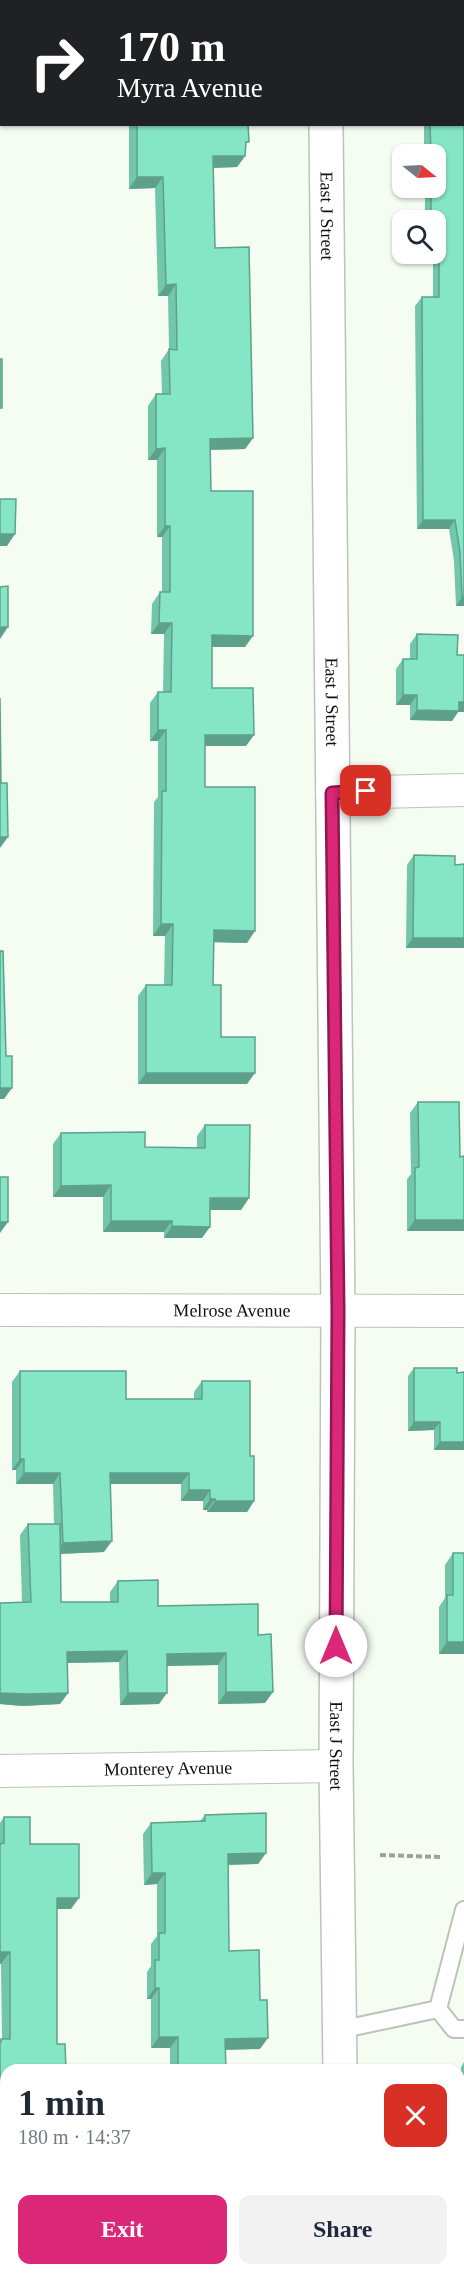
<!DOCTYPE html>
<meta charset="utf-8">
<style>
:root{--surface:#fff;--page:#f2f2f3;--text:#1f2937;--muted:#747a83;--accent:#db2777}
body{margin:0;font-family:Georgia,serif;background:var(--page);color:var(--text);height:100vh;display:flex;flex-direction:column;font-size:22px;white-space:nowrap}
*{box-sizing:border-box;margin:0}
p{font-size:20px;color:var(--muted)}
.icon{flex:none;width:33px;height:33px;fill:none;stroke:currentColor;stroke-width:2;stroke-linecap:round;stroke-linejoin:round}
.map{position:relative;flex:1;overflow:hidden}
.side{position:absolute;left:0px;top:2064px;width:465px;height:212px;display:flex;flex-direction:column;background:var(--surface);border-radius:18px 18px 0 0;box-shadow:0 2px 4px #0004}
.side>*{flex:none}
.guide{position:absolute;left:0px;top:0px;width:465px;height:126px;box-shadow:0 2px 4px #0004;background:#202124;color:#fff;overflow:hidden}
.needle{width:39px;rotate:108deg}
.controls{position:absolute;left:392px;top:144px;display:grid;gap:12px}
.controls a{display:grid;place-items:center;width:54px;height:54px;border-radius:12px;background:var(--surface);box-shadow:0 2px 4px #0004;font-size:30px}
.pin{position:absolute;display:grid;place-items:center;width:51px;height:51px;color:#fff;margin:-26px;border-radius:12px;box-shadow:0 3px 9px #0006}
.me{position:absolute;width:66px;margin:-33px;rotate:0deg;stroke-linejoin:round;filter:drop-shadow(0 0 4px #0008)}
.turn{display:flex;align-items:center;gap:21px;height:126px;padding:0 18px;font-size:27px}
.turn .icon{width:78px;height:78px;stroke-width:2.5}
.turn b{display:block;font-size:42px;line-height:51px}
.round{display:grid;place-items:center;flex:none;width:63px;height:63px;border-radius:12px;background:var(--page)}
.head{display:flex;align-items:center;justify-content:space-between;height:102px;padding:0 18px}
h1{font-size:36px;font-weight:700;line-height:45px}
.button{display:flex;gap:12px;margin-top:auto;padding:12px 18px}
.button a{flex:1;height:69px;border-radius:12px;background:var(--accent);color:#fff;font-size:24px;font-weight:700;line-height:69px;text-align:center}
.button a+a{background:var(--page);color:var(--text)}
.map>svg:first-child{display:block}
</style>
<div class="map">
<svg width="464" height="2275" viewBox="0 0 464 2275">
<rect width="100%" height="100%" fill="#f5fdf3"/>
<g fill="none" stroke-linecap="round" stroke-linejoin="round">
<defs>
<g id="lane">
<path d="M 438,2009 L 464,1910"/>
<path d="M 438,2009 L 454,2029 L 464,2029"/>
<path d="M 339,2030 L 438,2009"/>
</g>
<g id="street">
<path d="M 332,793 L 464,790"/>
<path id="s1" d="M 0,1310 L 464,1311"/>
<path id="s2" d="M 0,1771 L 336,1766"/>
</g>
<g id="secondary">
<path d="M 324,0 L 324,2"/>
<path id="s3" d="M 326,124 L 338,1311 L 336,1766 L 340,2070"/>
<path d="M 342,2270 L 342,2275"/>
</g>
</defs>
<use href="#lane" stroke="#bcc3b9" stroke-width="20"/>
<use href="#street" stroke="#bcc3b9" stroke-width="34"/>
<use href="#secondary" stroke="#bcc3b9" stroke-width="36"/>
<path stroke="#9ca29a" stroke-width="4" stroke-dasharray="6 3" stroke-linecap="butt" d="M 380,1855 L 440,1857"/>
<use href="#lane" stroke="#fff" stroke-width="16"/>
<use href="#street" stroke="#fff" stroke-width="32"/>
<use href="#secondary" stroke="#fff" stroke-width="33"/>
</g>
<g fill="#72c6aa">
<rect x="159" y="0" width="87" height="2"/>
<path d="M 129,124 L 248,124 L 245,156 L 237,167 L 213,168 L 215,248 L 253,438 L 245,449 L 210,450 L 211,491 L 245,647 L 212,647 L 212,688 L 246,746 L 205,746 L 205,787 L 247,943 L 213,942 L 213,985 L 221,1037 L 247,1084 L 138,1084 L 138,996 L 146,985 L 164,985 L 165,936 L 153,936 L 154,802 L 158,797 L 158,741 L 150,741 L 150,703 L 158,692 L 163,692 L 164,634 L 151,634 L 152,604 L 160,592 L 162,592 L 162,537 L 157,537 L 157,460 L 148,460 L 148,406 L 156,394 L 162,394 L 161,361 L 169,349 L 168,296 L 158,296 L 155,188 L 129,189 Z"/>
<path d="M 424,124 L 464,124 L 464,606 L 456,606 L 454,561 L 449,529 L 417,529 L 415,306 L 422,297 L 433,297 L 433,254 L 435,254 L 435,220 L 425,220 L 425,188 L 435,188 L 435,154 L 424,154 Z"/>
<path d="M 417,634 L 457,655 L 458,712 L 452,721 L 410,720 L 410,705 L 396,705 L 396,669 L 403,659 L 410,659 L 410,644 Z"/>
<path d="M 414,855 L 455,865 L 464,948 L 406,948 L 407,865 Z"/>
<path d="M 418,1102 L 460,1157 L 464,1156 L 464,1231 L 407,1231 L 407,1179 L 411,1174 L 410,1113 Z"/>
<path d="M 205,1125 L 249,1198 L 241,1210 L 210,1210 L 202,1238 L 164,1238 L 164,1232 L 103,1232 L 103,1197 L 53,1197 L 53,1144 L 61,1133 L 145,1147 L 197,1148 L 197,1136 Z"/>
<path d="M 414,1368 L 457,1373 L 464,1372 L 464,1450 L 434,1450 L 434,1430 L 408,1431 L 408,1376 Z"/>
<path d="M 20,1371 L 126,1399 L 194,1399 L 194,1392 L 202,1381 L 250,1456 L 254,1501 L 247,1512 L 207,1512 L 207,1510 L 203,1510 L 203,1501 L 181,1501 L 181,1484 L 111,1484 L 104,1552 L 60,1554 L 61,1602 L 110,1602 L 110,1592 L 118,1581 L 158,1606 L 258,1635 L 265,1703 L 218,1704 L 218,1665 L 167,1666 L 159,1704 L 120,1705 L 119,1662 L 67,1663 L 68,1693 L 60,1704 L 22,1706 L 0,1704 L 0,1603 L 22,1603 L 20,1535 L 28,1524 L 54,1524 L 53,1484 L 16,1484 L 16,1470 L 12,1470 L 12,1382 Z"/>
<path d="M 453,1553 L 464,1553 L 464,1654 L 439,1654 L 439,1607 L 445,1598 L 445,1565 Z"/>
<path d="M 205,1815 L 266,1853 L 258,1864 L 228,1865 L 229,1951 L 260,2049 L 225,2050 L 226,2070 L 170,2070 L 170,2048 L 151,2048 L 151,1999 L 147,1999 L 147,1972 L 151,1966 L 151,1944 L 157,1936 L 157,1884 L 144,1885 L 143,1834 L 151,1823 L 200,1821 Z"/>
<path d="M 4,1817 L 30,1844 L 71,1909 L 57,1909 L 6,2270 L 66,2270 L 62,2275 L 0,2275 L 0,2040 L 2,2039 L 1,1964 L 0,1964 L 0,1823 Z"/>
<path d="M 464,2062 L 464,2217 L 460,2217 L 462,2160 L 461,2067 Z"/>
<rect x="152" y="2270" width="79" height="5"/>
</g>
<g fill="#5da18b">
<path d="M 213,156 L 245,156 L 237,167 L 205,168 Z"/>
<path d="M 137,177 L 163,177 L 155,188 L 129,189 Z"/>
<path d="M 176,284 L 168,296 L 158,296 L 166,285 Z"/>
<path d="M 253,438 L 245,449 L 202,450 L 210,439 Z"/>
<path d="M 165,448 L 157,460 L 148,460 L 156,449 Z"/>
<path d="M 423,520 L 455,520 L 449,529 L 417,529 Z"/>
<path d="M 165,526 L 170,526 L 162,537 L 157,537 Z"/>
<path d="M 0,534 L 15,534 L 7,546 L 0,546 Z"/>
<path d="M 462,597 L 464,597 L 464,606 L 456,606 Z"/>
<path d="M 159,623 L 172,623 L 164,634 L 151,634 Z"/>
<path d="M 0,627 L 8,627 L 0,639 Z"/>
<path d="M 212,635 L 253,636 L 245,647 L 204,647 Z"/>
<path d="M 403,695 L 417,695 L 410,705 L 396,705 Z"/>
<path d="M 459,702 L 464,702 L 464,712 L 458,712 L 452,721 L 410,720 L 417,710 Z"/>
<path d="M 158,730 L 166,730 L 158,741 L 150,741 Z"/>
<path d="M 205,735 L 254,735 L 246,746 L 197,746 Z"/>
<path d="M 0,837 L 8,837 L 0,848 Z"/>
<path d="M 161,924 L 173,924 L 165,936 L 153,936 Z"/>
<path d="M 214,930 L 255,931 L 247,943 L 206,942 Z"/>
<path d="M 413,938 L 464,938 L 464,948 L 406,948 Z"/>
<path d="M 146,1073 L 255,1073 L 247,1084 L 138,1084 Z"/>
<path d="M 0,1088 L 12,1088 L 4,1099 L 0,1099 Z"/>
<path d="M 111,1185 L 103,1197 L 53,1197 L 61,1186 Z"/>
<path d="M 210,1198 L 249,1198 L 241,1210 L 202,1210 Z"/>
<path d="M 415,1220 L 464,1220 L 464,1231 L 407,1231 Z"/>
<path d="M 111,1221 L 172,1221 L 164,1232 L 103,1232 Z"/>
<path d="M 0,1222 L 8,1222 L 0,1233 Z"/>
<path d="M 172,1226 L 210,1227 L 202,1238 L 164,1238 Z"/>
<path d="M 414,1422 L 440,1422 L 434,1430 L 408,1431 Z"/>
<path d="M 440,1442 L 464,1442 L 464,1450 L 434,1450 Z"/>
<path d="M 20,1459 L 24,1459 L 16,1470 L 12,1470 Z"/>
<path d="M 24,1473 L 60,1473 L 53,1484 L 16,1484 Z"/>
<path d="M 110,1473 L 189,1473 L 181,1484 L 103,1484 Z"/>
<path d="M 189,1490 L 210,1490 L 203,1501 L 181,1501 Z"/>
<path d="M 210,1499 L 215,1499 L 207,1510 L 203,1510 Z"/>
<path d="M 215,1501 L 254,1501 L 247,1512 L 207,1512 Z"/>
<path d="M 112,1541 L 104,1552 L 55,1554 L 63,1543 Z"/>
<path d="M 447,1642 L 464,1642 L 464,1654 L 439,1654 Z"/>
<path d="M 127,1651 L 119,1662 L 59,1663 L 67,1652 Z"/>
<path d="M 226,1653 L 218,1665 L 159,1666 L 167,1654 Z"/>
<path d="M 226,1692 L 273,1692 L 265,1703 L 218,1704 Z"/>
<path d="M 0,1693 L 68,1693 L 60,1704 L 22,1706 L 0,1704 Z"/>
<path d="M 128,1693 L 167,1693 L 159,1704 L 120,1705 Z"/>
<path d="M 266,1853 L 258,1864 L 220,1865 L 228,1854 Z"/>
<path d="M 152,1873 L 165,1873 L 157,1884 L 144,1885 Z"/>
<path d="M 57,1898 L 79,1898 L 71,1909 L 49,1909 Z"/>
<path d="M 0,1952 L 10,1952 L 1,1964 L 0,1964 Z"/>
<path d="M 155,1988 L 159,1988 L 151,1999 L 147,1999 Z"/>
<path d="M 159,2037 L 178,2037 L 170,2048 L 151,2048 Z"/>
<path d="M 268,2038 L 260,2049 L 217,2050 L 225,2039 Z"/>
<path d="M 459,2149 L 464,2149 L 464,2157 L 462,2160 L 459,2160 Z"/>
<path d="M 53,2270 L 66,2270 L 62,2275 L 50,2275 Z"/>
</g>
<g fill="#85e6c6" stroke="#5da18b" stroke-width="1.5">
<rect x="168" y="0" width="78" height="2"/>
<path d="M 464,77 L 464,597 L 462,597 L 460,552 L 455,520 L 423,520 L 422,297 L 439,297 L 439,244 L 435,244 L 435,220 L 431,220 L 431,188 L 435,188 L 435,154 L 431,154 L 430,124 L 464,124 Z"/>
<path d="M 137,124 L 248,124 L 249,142 L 246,142 L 245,156 L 213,156 L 215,248 L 249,247 L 253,438 L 210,439 L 211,491 L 253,491 L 253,636 L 212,635 L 212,688 L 253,688 L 254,735 L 205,735 L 205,787 L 255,787 L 255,931 L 214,930 L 213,985 L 221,985 L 221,1037 L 255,1037 L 255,1073 L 146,1073 L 146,985 L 172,985 L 173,924 L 161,924 L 162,791 L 166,791 L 166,730 L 158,730 L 158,692 L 171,692 L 172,623 L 159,623 L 160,592 L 170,592 L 170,526 L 165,526 L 165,448 L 156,449 L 156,394 L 170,394 L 169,349 L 177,350 L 176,284 L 166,285 L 163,177 L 137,177 Z"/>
<rect x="0" y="359" width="2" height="49"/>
<path d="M 0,499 L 16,499 L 15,534 L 0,534 Z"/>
<path d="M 8,586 L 8,627 L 0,627 L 0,587 Z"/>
<path d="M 417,634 L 458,635 L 457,655 L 464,655 L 464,702 L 459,702 L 459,711 L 417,710 L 417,695 L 403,695 L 403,659 L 417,659 Z"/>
<path d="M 0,698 L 1,783 L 7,783 L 8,837 L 0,837 Z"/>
<path d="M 414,855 L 455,856 L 455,865 L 464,864 L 464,938 L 413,938 Z"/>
<path d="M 0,951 L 3,951 L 6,1056 L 12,1056 L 12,1088 L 0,1088 Z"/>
<path d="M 418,1102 L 459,1102 L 460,1157 L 464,1156 L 464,1220 L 415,1220 L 415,1168 L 419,1167 Z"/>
<path d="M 205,1125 L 250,1125 L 249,1198 L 210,1198 L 210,1227 L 172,1226 L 172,1221 L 111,1221 L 111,1185 L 61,1186 L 61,1133 L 145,1132 L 145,1147 L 205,1148 Z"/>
<rect x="0" y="1177" width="8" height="45"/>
<path d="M 414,1368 L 457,1368 L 457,1373 L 464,1372 L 464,1442 L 440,1442 L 440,1422 L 414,1422 Z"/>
<path d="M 20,1371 L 126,1371 L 126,1399 L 202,1399 L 202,1381 L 250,1381 L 250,1456 L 254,1456 L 254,1501 L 215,1501 L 215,1499 L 210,1499 L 210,1490 L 189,1490 L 189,1473 L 110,1473 L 112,1541 L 63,1543 L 60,1473 L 24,1473 L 24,1459 L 20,1459 Z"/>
<path d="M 28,1524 L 60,1524 L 61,1602 L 118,1602 L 118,1581 L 158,1580 L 158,1606 L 258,1604 L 258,1635 L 271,1634 L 273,1692 L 226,1692 L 226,1653 L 167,1654 L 167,1693 L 128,1693 L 127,1651 L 67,1652 L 68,1693 L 30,1694 L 0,1693 L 0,1603 L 31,1602 Z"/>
<path d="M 453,1553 L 464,1553 L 464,1642 L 447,1642 L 447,1595 L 453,1595 Z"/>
<path d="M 266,1813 L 266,1853 L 228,1854 L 229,1951 L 259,1950 L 260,2000 L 267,2000 L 268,2038 L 225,2039 L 226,2070 L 178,2070 L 178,2037 L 159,2037 L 159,1988 L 155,1988 L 155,1960 L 159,1960 L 159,1933 L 165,1933 L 165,1873 L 152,1873 L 151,1823 L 205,1821 L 205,1815 Z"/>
<path d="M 4,1817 L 30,1817 L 30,1844 L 79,1844 L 79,1898 L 57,1898 L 57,2044 L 65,2044 L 66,2070 L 6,2070 L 6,2270 L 57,2270 L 58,2275 L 0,2275 L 0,2042 L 1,2042 L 1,2039 L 10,2039 L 10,1952 L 0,1952 L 0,1844 L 4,1843 Z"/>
<rect x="459" y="2095" width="5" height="54"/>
<path d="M 160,2270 L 231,2270 L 231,2275 L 161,2275 Z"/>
</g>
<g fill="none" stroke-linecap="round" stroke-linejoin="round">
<defs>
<path id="route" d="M 336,1646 L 338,1311 L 332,793 L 366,791"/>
</defs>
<use href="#route" stroke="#8e194d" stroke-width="15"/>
<use href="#route" stroke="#db2777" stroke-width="10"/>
</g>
<g text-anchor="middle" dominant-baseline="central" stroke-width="4.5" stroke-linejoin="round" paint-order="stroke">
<g font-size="18" fill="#0f110e" stroke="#f5fdf3">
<text stroke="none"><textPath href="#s3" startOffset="92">East J Street</textPath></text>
<text stroke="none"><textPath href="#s3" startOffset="578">East J Street</textPath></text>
<text stroke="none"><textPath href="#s1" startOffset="232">Melrose Avenue</textPath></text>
<text stroke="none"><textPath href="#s3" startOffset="1622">East J Street</textPath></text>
<text stroke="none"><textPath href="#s2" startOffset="168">Monterey Avenue</textPath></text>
</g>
</g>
</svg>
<div class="controls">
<a><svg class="needle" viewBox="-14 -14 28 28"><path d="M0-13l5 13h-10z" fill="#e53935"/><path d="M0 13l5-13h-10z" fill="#747a83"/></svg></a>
<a><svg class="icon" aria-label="search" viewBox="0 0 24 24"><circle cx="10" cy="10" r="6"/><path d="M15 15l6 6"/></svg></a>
</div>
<div class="pin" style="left:366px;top:791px;background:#d93025"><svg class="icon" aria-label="arrive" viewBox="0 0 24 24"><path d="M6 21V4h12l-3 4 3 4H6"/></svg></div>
<svg class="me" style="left:336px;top:1646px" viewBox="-20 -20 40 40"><circle r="19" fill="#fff"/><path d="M0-13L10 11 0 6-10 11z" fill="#db2777"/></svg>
<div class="guide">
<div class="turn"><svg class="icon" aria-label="right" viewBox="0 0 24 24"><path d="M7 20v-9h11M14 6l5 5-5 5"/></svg><div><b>170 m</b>Myra Avenue</div></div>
</div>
<section class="side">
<div class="head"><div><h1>1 min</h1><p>180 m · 14:37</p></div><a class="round" style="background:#d93025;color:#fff"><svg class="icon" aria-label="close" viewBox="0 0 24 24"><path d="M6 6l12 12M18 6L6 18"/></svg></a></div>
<div class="button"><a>Exit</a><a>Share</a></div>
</section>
</div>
